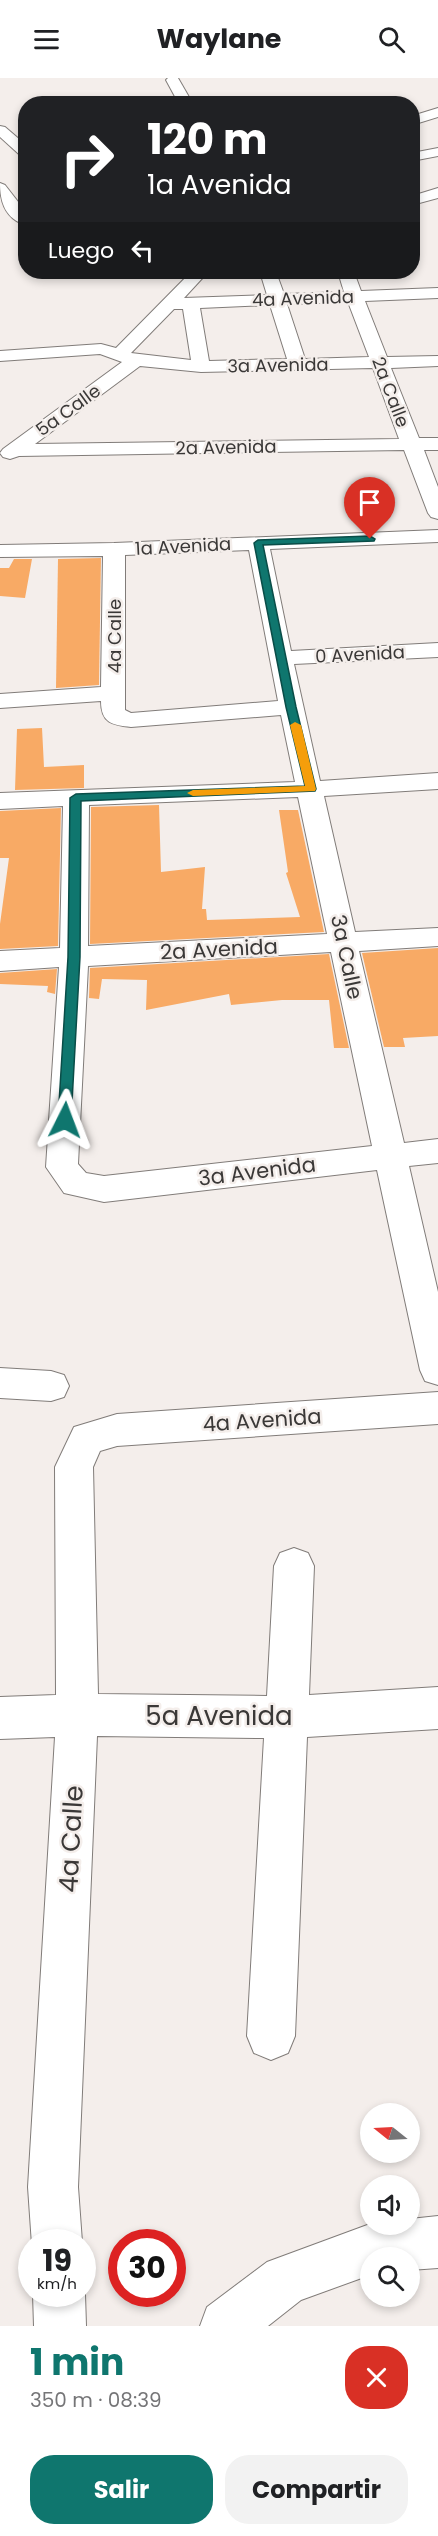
<!DOCTYPE html>
<html lang="es">
<meta charset="utf-8">
<style>
:root{--surface:#fff;--page:#f2f2f2;--text:#202124;--muted:#757577;--accent:#0f766e}
body{margin:0;font-family:Poppins,sans-serif;background:var(--page);color:var(--text);height:100vh;display:flex;flex-direction:column;font-size:22px;white-space:nowrap}
*{box-sizing:border-box;margin:0}
p{font-size:20px;color:var(--muted)}
.icon{flex:none;width:33px;height:33px;fill:none;stroke:currentColor;stroke-width:2;stroke-linecap:round;stroke-linejoin:round}
.map{position:relative;height:2248px;overflow:hidden}
.side{display:flex;flex-direction:column;background:var(--surface);flex:1}
.side>*{flex:none}
.top-card{position:absolute;left:18px;top:18px;width:402px;height:183px;border-radius:24px;box-shadow:0 3px 9px #0003;background:#202124;color:#fff;overflow:hidden}
.needle{width:39px;rotate:288deg}
.controls{position:absolute;left:360px;top:2025px;display:grid;gap:12px}
.controls a{display:grid;place-items:center;width:60px;height:60px;border-radius:50%;background:var(--surface);box-shadow:0 3px 9px #0003;font-size:30px}
.speed{position:absolute;left:18px;top:2151px;display:flex;gap:12px;font-size:30px;font-weight:700;text-align:center}
.speed>*{display:grid;place-content:center;width:78px;height:78px;border-radius:50%;background:var(--surface);box-shadow:0 3px 9px #0003;line-height:1}
.speed small{font-size:15px;font-weight:400}
.speed .limit{border:9px solid #d22;background:#fff;color:#111}
.pin{position:absolute;display:grid;place-items:center;width:51px;height:51px;color:#fff;margin:-62px -26px;border-radius:50% 50% 50% 0;rotate:-45deg;box-shadow:0 0 6px #0007}
.pin .icon{rotate:45deg}
.me{position:absolute;width:66px;margin:-33px;rotate:3deg;stroke-linejoin:round;filter:drop-shadow(0 0 4px #0008)}
.turn{display:flex;align-items:center;gap:21px;height:126px;padding:0 30px;font-size:27px}
.turn .icon{width:78px;height:78px;stroke-width:2.5}
.turn b{display:block;font-size:42px;line-height:51px}
.then{display:flex;align-items:center;height:57px;padding:0 30px;background:#0003;gap:12px;font-size:22px}
.round{display:grid;place-items:center;flex:none;width:63px;height:63px;border-radius:24px;background:var(--page)}
.overview{display:flex;align-items:center;justify-content:space-between;height:102px;padding:0 30px}
h1{font-size:36px;font-weight:700;line-height:45px;color:var(--accent)}
.cta{display:flex;gap:12px;margin-top:auto;padding:12px 30px}
.cta a{flex:1;height:69px;border-radius:24px;background:var(--accent);color:#fff;font-size:24px;font-weight:700;line-height:69px;text-align:center}
.cta a+a{background:var(--page);color:var(--text)}
header{display:flex;justify-content:space-between;align-items:center;height:78px;padding:0 30px;background:var(--surface);font-size:27px;font-weight:700}
.map>svg:first-child{display:block}
</style>
<header><svg class="icon" aria-label="menu" viewBox="0 0 24 24"><path d="M4 6h16M4 12h16M4 18h16"/></svg>Waylane<svg class="icon" aria-label="search" viewBox="0 0 24 24"><circle cx="10" cy="10" r="6"/><path d="M15 15l6 6"/></svg></header>
<div class="map">
<svg width="438" height="2248" viewBox="0 0 438 2248">
<rect width="100%" height="100%" fill="#f4eeeb"/>
<g fill="#f8aa65">
<path d="M 101,480 L 99,607 L 56,610 L 58,481 Z"/>
<path d="M 14,481 L 32,481 L 25,520 L 0,518 L 0,490 L 9,490 Z"/>
<path d="M 42,650 L 44,689 L 84,687 L 84,710 L 15,712 L 17,651 Z"/>
<path d="M 159,727 L 161,794 L 205,789 L 202,831 L 206,831 L 207,842 L 300,839 L 286,795 L 288,794 L 279,732 L 298,732 L 324,854 L 90,866 L 91,729 Z"/>
<path d="M 61,730 L 58,868 L 0,871 L 0,846 L 9,780 L 0,780 L 0,733 Z"/>
<path d="M 438,870 L 438,958 L 403,960 L 405,969 L 384,969 L 362,875 Z"/>
<path d="M 329,876 L 349,970 L 334,970 L 329,922 L 282,922 L 231,927 L 229,916 L 146,932 L 147,902 L 102,901 L 99,921 L 89,920 L 90,890 Z"/>
<path d="M 57,891 L 55,916 L 47,914 L 48,908 L 0,906 L 0,895 Z"/>
</g>
<g fill="none" stroke-linecap="round" stroke-linejoin="round">
<defs>
<g id="minor">
<path d="M 168,0 L 178,0 L 193,26 L 179,26 L 166,2 Z"/>
<path d="M 438,30 L 438,39 L 412,47 L 412,38 Z"/>
<path d="M 0,48 L 5,49 L 26,67 L 26,79 L 21,78 L 0,59 Z"/>
<path d="M 438,70 L 438,78 L 412,83 L 412,75 Z"/>
<path d="M 0,105 L 5,107 L 26,134 L 26,147 C 5,141 0,124 0,105 Z"/>
<path d="M 438,110 L 438,120 L 412,127 L 412,118 Z"/>
<path d="M 191,194 L 208,194 L 184,220 L 267,217 L 260,194 L 276,194 L 284,216 L 344,214 L 338,194 L 354,194 L 361,213 L 438,210 L 438,220 L 365,223 L 387,279 L 438,278 L 438,288 L 391,290 L 419,360 L 438,360 L 438,372 L 424,372 L 438,409 L 438,441 L 431,439 L 428,435 L 404,372 L 19,378 L 10,381 L 3,379 L 0,375 L 3,371 L 122,284 L 100,276 L 0,283 L 0,273 L 101,266 L 116,270 ZM 348,224 L 369,279 L 305,281 L 287,226 ZM 270,227 L 287,281 L 209,283 L 200,230 ZM 174,231 L 183,231 L 191,282 L 131,275 ZM 140,288 L 201,294 L 373,290 L 399,361 L 35,366 Z"/>
<path d="M 438,452 L 438,464 L 270,471 L 291,573 L 438,565 L 438,579 L 294,586 L 320,703 L 438,695 L 438,711 L 324,718 L 355,854 L 438,850 L 438,868 L 359,873 L 404,1065 L 438,1061 L 438,1085 L 409,1088 L 438,1214 L 438,1307 L 425,1303 L 420,1292 L 377,1092 L 104,1124 L 64,1115 L 46,1089 L 59,889 L 0,893 L 0,873 L 60,870 L 63,728 L 0,731 L 0,715 L 295,704 L 281,637 L 131,649 C 112,647 101,645 101,623 L 0,630 L 0,616 L 101,609 L 103,478 L 0,479 L 0,467 L 114,465 ZM 249,472 L 278,623 L 131,635 L 125,632 L 125,477 ZM 298,719 L 327,856 L 88,868 L 89,727 ZM 331,874 L 372,1068 L 104,1098 L 86,1095 L 78,1086 L 88,888 Z"/>
<path d="M 0,1290 L 51,1293 L 64,1297 L 69,1308 L 64,1319 L 51,1323 L 0,1320 Z"/>
<path d="M 438,1314 L 438,1346 L 117,1368 L 100,1373 L 93,1389 L 98,1616 L 267,1618 L 274,1488 L 280,1475 L 294,1470 L 308,1475 L 314,1488 L 309,1617 L 438,1609 L 438,1651 L 307,1659 L 295,1958 L 288,1975 L 271,1982 L 254,1975 L 247,1958 L 264,1660 L 97,1658 L 78,2109 L 82,2164 L 32,2164 L 32,2167 L 28,2109 L 55,1659 L 0,1661 L 0,1619 L 56,1617 L 55,1389 L 74,1349 L 117,1336 Z"/>
<path d="M 438,2138 L 438,2190 L 410,2192 L 410,2180 L 370,2180 L 370,2197 L 301,2222 L 268,2248 L 200,2248 L 207,2229 L 267,2184 L 370,2146 L 410,2146 L 410,2141 Z"/>
<path d="M 82,2210 L 85,2216 L 86,2248 L 34,2248 L 33,2216 L 82,2216 Z"/>
</g>
</defs>
<use href="#minor" stroke="#817c79" stroke-width="2"/>
<use href="#minor" fill="#fff" fill-rule="evenodd"/>
</g>
<path fill="#0f766e" stroke="#0a4d48" stroke-width="1.5" d="M 370,458 L 375,461 L 374,463 L 263,467 L 296,629 L 316,711 L 315,713 L 81,723 L 80,879 L 71,1042 L 70,1046 L 60,1046 L 58,1042 L 68,879 L 70,720 L 76,716 L 305,708 L 286,629 L 254,465 L 258,462 Z"/>
<path fill="#f59e0b" d="M 295,644 L 301,647 L 316,711 L 315,713 L 193,718 L 187,715 L 193,712 L 305,708 L 290,647 Z"/>
<g text-anchor="middle" dominant-baseline="central" stroke-width="5" stroke-linejoin="round" paint-order="stroke">
<g font-size="18" fill="#3a3837" stroke="#f4eeeb">
<text transform="translate(303 220) rotate(-2)">4a Avenida</text>
<text transform="translate(278 287) rotate(-1)">3a Avenida</text>
<text transform="translate(391 314) rotate(69)">2a Calle</text>
<text transform="translate(68 332) rotate(-36)">5a Calle</text>
<text transform="translate(226 369) rotate(-1)">2a Avenida</text>
<text transform="translate(183 468) rotate(-3)">1a Avenida</text>
<text transform="translate(114 558) rotate(-90)">4a Calle</text>
<text transform="translate(360 576) rotate(-3)">0 Avenida</text>
</g>
<g font-size="21" fill="#3a3837" stroke="#f4eeeb">
<text transform="translate(219 871) rotate(-3)">2a Avenida</text>
<text transform="translate(347 879) rotate(78)">3a Calle</text>
<text transform="translate(257 1093) rotate(-7)">3a Avenida</text>
<text transform="translate(262 1342) rotate(-4)">4a Avenida</text>
</g>
<g font-size="26" fill="#3a3837" stroke="#f4eeeb">
<text x="219" y="1638">5a Avenida</text>
<text transform="translate(71 1761) rotate(-87)">4a Calle</text>
</g>
</g>
</svg>
<div class="controls">
<a><svg class="needle" viewBox="-14 -14 28 28"><path d="M0-13l5 13h-10z" fill="#e53935"/><path d="M0 13l5-13h-10z" fill="#757577"/></svg></a>
<a><svg class="icon" aria-label="sound" viewBox="0 0 24 24"><path d="M4 9h4l5-4v14l-5-4H4zM17 9q2 3 0 6"/></svg></a>
<a><svg class="icon" aria-label="search" viewBox="0 0 24 24"><circle cx="10" cy="10" r="6"/><path d="M15 15l6 6"/></svg></a>
</div>
<div class="speed"><div>19<small>km/h</small></div><div class="limit">30</div></div>
<div class="pin" style="left:370px;top:461px;background:#d93025"><svg class="icon" aria-label="arrive" viewBox="0 0 24 24"><path d="M6 21V4h12l-3 4 3 4H6"/></svg></div>
<svg class="me" style="left:65px;top:1042px" viewBox="-20 -20 40 40"><path d="M0-17L14 15 0 8-14 15z" fill="#0f766e" stroke="#fff" stroke-width="4"/></svg>
<div class="top-card">
<div class="turn"><svg class="icon" aria-label="right" viewBox="0 0 24 24"><path d="M7 20v-9h11M14 6l5 5-5 5"/></svg><div><b>120 m</b>1a Avenida</div></div>
<div class="then">Luego<svg class="icon" aria-label="left" viewBox="0 0 24 24"><path d="M17 20v-9H6M10 6l-5 5 5 5"/></svg></div>
</div>
</div>
<section class="side">
<div class="overview"><div><h1>1 min</h1><p>350 m · 08:39</p></div><a class="round" style="background:#d93025;color:#fff"><svg class="icon" aria-label="close" viewBox="0 0 24 24"><path d="M6 6l12 12M18 6L6 18"/></svg></a></div>
<div class="cta"><a>Salir</a><a>Compartir</a></div>
</section>
